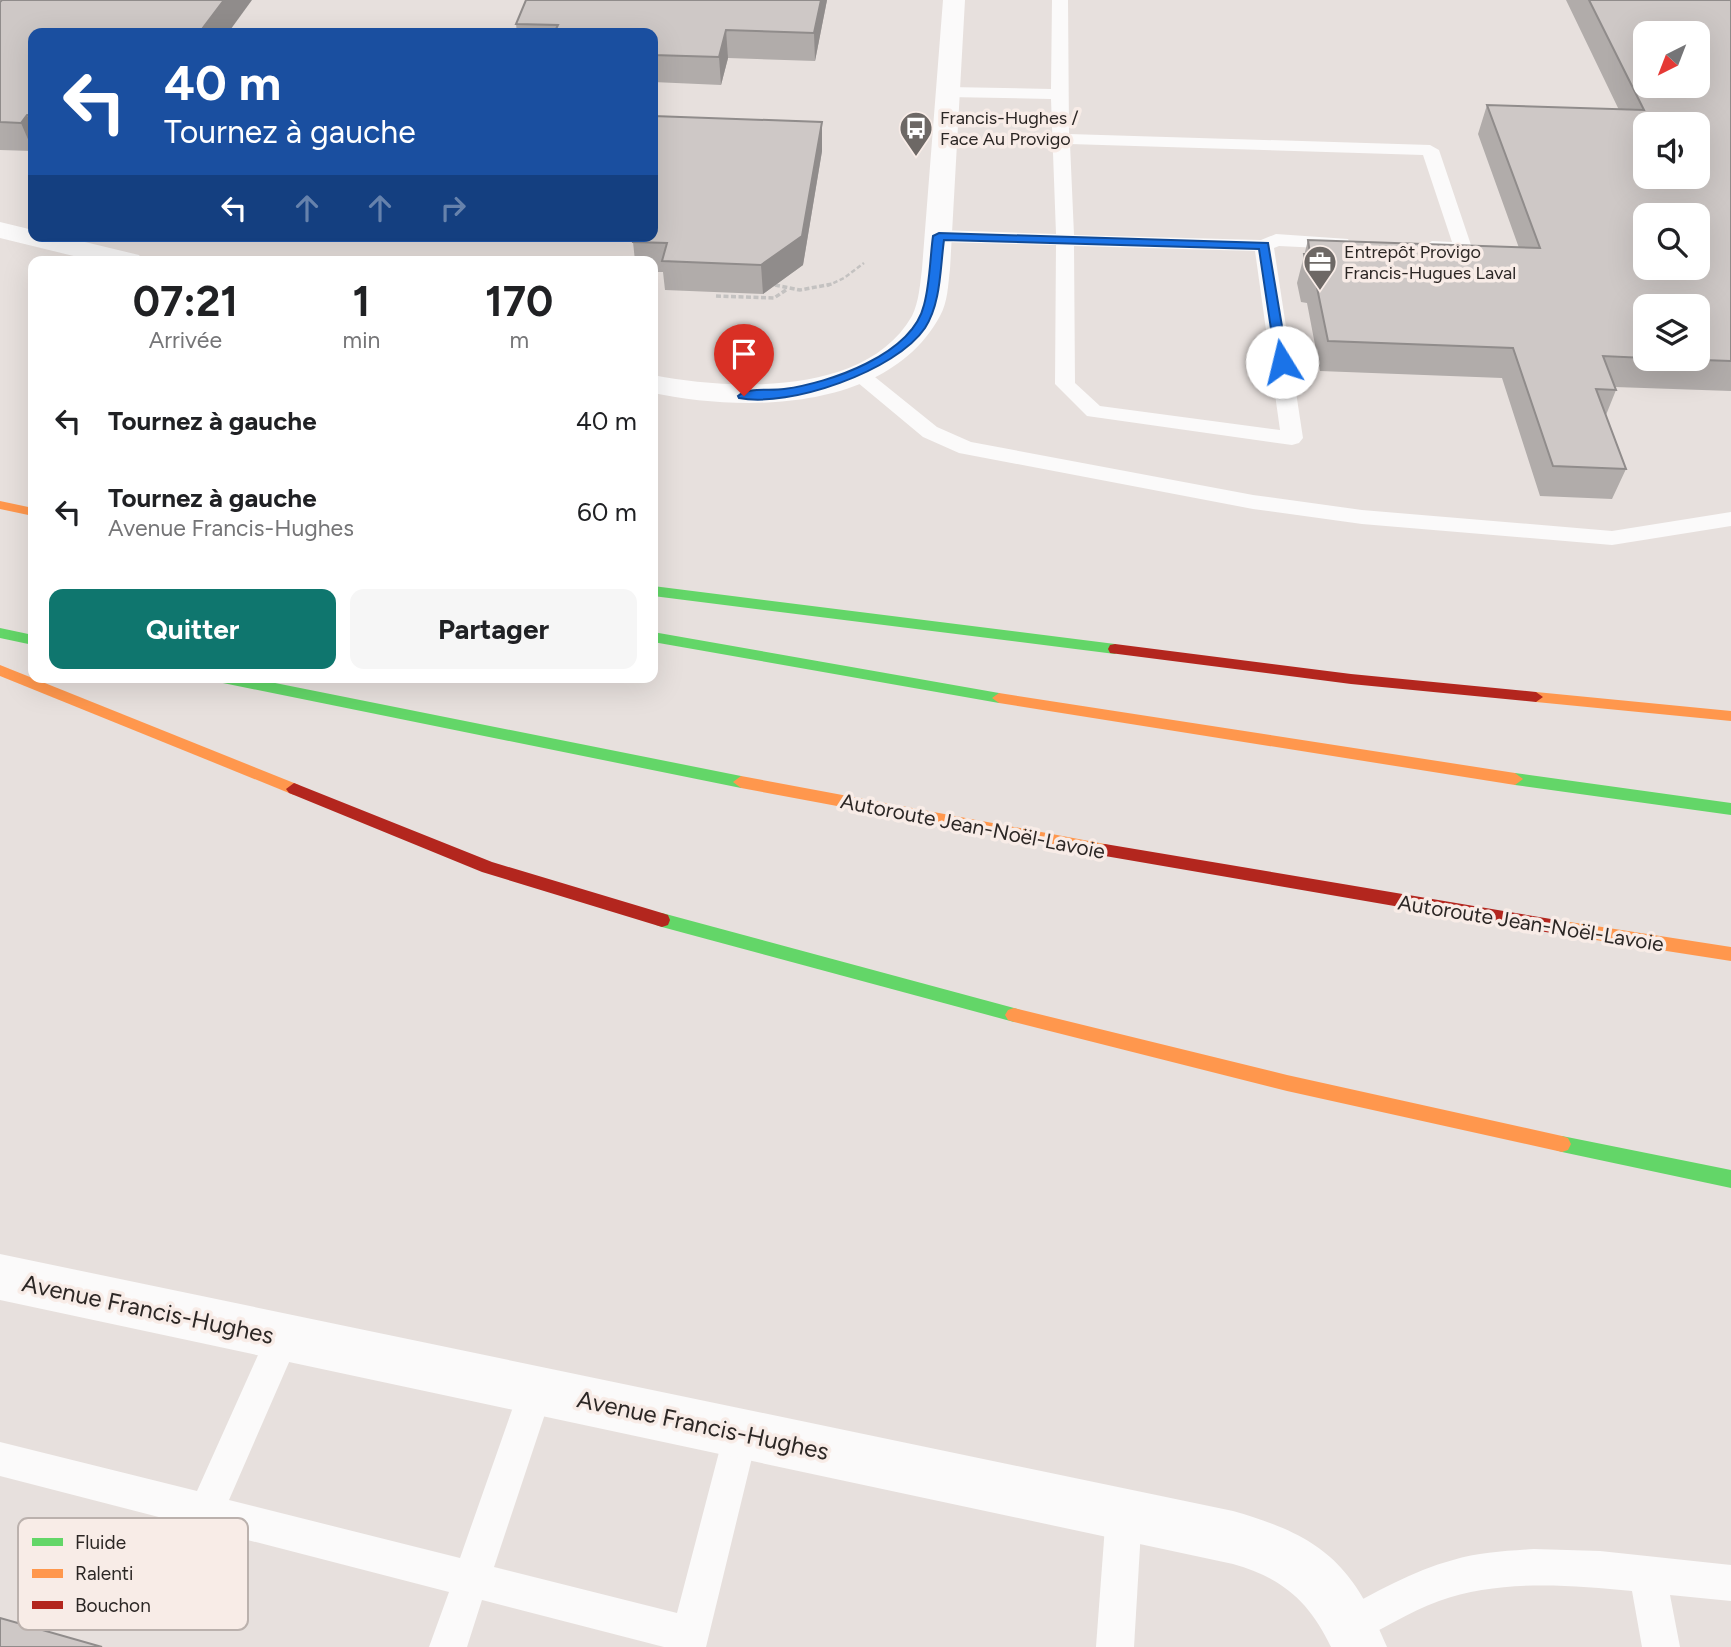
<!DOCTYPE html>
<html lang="fr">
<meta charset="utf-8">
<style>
:root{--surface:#fff;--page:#f6f6f6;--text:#202124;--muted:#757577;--accent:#0f766e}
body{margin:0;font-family:Figtree,sans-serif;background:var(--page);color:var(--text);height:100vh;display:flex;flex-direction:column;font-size:26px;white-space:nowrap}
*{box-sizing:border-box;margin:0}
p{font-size:23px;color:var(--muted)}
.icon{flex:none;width:38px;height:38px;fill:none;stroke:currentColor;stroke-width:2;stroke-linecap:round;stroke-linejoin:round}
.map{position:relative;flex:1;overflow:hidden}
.sheet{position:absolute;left:28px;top:256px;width:630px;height:427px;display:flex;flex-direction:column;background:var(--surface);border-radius:14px;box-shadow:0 7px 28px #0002}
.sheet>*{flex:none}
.top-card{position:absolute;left:28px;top:28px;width:630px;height:214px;border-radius:14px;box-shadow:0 7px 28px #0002;background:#1a4fa0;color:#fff;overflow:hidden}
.needle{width:46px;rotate:222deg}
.buttons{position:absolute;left:1633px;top:21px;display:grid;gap:14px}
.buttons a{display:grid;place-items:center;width:77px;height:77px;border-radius:14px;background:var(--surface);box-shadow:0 7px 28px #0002;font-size:35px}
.pin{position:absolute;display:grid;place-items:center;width:60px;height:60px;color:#fff;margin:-72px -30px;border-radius:50% 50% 50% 0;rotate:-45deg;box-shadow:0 0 7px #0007}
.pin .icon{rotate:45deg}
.me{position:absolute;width:77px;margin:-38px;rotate:351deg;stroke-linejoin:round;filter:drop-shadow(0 0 5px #0008)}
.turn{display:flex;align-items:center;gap:24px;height:147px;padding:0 21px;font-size:32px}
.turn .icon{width:91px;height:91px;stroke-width:2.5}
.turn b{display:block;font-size:49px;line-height:60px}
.lanes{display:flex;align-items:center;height:66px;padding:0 21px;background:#0003;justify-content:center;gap:35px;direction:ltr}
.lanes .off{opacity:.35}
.eta{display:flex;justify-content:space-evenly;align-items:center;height:119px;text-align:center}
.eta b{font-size:42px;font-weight:700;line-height:49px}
.button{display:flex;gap:14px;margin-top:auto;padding:14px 21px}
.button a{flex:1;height:80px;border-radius:14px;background:var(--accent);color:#fff;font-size:28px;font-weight:700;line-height:80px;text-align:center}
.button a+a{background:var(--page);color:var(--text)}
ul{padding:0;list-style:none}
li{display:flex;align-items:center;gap:21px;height:91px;padding:0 21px}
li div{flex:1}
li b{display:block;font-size:26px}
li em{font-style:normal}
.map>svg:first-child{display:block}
</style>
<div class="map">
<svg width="1731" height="1647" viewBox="0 0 1731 1647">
<rect width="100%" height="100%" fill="#e7e0dd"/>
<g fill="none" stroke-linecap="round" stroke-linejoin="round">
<g stroke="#c4c2c1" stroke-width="2.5" stroke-dasharray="4.5 2.5" stroke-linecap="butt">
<path d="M 775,285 L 778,286"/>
<path d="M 827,286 L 844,278 L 864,263"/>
</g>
<g stroke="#c4c2c1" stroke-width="3.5" stroke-dasharray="5 2.5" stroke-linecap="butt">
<path d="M 775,285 L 800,290 L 832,284"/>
<path d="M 716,296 L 774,298 L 786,290"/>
</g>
<g fill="#fbfafa" fill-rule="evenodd">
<path d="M 1052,0 L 1068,0 L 1069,134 L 1430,145 L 1439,150 L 1472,248 L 1470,252 L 1432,253 L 1423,247 L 1432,241 L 1452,242 L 1423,155 L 1070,144 L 1074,235 L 1261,240 L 1276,234 L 1348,239 L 1350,243 L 1341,249 L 1279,246 L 1274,248 L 1303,438 L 1299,443 L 1292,445 L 1087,416 L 1055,384 L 1056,245 L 939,242 L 930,236 L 939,230 L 1056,234 L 1051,99 L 948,97 L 940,92 L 948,87 L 1051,89 ZM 1074,246 L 1255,251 L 1280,430 L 1100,406 L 1075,383 Z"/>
<path d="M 858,367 L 865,369 L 937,427 L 971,442 L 1253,495 L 1362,510 L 1612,531 L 1731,512 L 1731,526 L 1612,545 L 1362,524 L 1253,509 L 959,453 L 923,437 L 851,377 L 848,373 L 851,369 Z"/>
<path d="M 283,1321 L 295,1326 L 300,1337 L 229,1500 L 460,1558 L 519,1390 L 524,1378 L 536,1373 L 548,1378 L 553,1390 L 494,1567 L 677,1613 L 724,1433 L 729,1421 L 741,1416 L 753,1421 L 758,1433 L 706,1647 L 664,1647 L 482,1600 L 467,1647 L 429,1647 L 449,1592 L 0,1476 L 0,1442 L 197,1491 L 271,1326 Z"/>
<path d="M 1124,1495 L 1137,1500 L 1142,1513 L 1134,1647 L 1096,1647 L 1106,1513 L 1111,1500 Z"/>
<path d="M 1534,1549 L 1600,1551 L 1731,1565 L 1731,1601 L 1670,1595 L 1680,1647 L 1642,1647 L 1632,1591 C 1569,1585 1500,1579 1439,1601 C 1408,1612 1381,1631 1351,1644 L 1338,1638 L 1332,1625 L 1338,1612 C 1375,1593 1412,1571 1453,1560 C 1479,1552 1507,1551 1534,1549 Z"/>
</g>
<g fill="#fbfafa" fill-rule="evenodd">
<path d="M 943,0 L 965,0 L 950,269 C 948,284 948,302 940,316 C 888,412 745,412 653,393 L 653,375 C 730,390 866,397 912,316 C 919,302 920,284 922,269 Z"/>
<path d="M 0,222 L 33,230 L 33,236 L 60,236 L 139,255 L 143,261 L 94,261 L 0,238 Z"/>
<path d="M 0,1254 L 1233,1511 C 1321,1536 1352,1563 1387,1647 L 1331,1647 C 1309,1601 1282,1578 1233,1564 L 0,1300 Z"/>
</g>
<g fill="#63d668" fill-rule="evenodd">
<path d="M 653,586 L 1115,644 L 1122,649 L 1115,654 L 653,596 Z"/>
<path d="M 0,628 L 33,635 L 33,645 L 0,638 Z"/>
<path d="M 653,632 L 999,693 L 1006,698 L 999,703 L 653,642 Z"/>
<path d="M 211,677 L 245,677 L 741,776 L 749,782 L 741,788 L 218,682 Z"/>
<path d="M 1515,773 L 1731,803 L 1731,815 L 1515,785 L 1507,779 Z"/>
<path d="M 662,913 L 1014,1008 L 1020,1010 L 1023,1015 L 1020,1020 L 1014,1022 L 662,927 L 656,925 L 654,920 L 656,915 Z"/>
<path d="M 1562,1136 L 1731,1170 L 1731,1188 L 1562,1152 L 1556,1150 L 1553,1144 L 1556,1138 Z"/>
</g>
<g fill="#ff974d" fill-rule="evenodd">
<path d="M 0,501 L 33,508 L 33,516 L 0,509 Z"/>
<path d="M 0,665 L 299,785 L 302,789 L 294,795 L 289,793 L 0,676 Z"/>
<path d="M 1536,692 L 1731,711 L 1731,721 L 1536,702 L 1529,697 Z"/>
<path d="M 999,693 L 1515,773 L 1523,779 L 1515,785 L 999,703 L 992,698 Z"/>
<path d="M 741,776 L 1105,844 L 1111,846 L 1113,850 L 1111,854 L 1105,856 L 741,788 L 733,782 Z"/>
<path d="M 1557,920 L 1731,947 L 1731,961 L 1557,934 L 1551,932 L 1549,927 L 1551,922 Z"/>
<path d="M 1014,1008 L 1287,1075 L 1562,1136 L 1568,1138 L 1571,1144 L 1568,1150 L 1562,1152 L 1287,1091 L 1014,1022 L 1008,1020 L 1005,1015 L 1008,1010 Z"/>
</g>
<g fill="#b3261e" fill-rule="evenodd">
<path d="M 1115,644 L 1351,674 L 1536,692 L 1543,697 L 1536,702 L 1351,684 L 1110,653 L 1108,649 L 1110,645 Z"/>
<path d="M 294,783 L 492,862 L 662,913 L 668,915 L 670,920 L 668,925 L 662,927 L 482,872 L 289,793 L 286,789 Z"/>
<path d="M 1105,844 L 1557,920 L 1563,922 L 1565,927 L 1563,932 L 1557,934 L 1105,856 L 1099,854 L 1097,850 L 1099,846 Z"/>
</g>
</g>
<g fill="#b1acaa" fill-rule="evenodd">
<path d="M 827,0 L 815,61 L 728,58 L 721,85 L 653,82 L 653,33 L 517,33 L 516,24 Z"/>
<path d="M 1566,0 L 1731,0 L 1731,391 L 1615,387 L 1616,390 L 1606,415 L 1626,469 L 1612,499 L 1540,496 L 1502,378 L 1320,371 L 1307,303 L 1301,302 L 1297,283 L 1308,240 L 1519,248 L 1478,134 L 1487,105 L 1619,110 ZM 1645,306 L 1698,359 L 1645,359 Z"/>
<path d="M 0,2 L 33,33 L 33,151 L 0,150 Z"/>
<path d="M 822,122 L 822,151 L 803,265 L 763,294 L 665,290 L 663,272 L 653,272 L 653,261 L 635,261 L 633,242 Z"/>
<path d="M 533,236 L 583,236 L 583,238 Z"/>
</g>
<g fill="#908c8b">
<path d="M 224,0 L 252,0 L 228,33 L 199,33 Z"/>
<path d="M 821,0 L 827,0 L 815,61 L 814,33 Z"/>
<path d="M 726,30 L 728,58 L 721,85 L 719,57 Z"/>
<path d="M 27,115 L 33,130 L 33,151 L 21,123 Z"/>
<path d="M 822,122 L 822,151 L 803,265 L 763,294 L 761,265 Z"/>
</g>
<g fill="#cec8c6" stroke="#908c8b" stroke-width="2" fill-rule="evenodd">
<path d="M 2,0 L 224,0 L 199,33 L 33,33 L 33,115 L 27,115 L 21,123 L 0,122 L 0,2 Z"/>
<path d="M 526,0 L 821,0 L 814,33 L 726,30 L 719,57 L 653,55 L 653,33 L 554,33 L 558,25 L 516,24 Z"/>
<path d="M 1589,0 L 1731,0 L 1731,361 L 1673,359 L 1698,359 L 1698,306 L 1645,306 L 1645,358 L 1603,356 L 1616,390 L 1596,389 L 1626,469 L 1553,466 L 1513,348 L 1328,341 L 1314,273 L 1308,273 L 1304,254 L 1310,254 L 1308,240 L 1540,248 L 1487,105 L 1644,110 ZM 1645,33 L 1698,33 L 1698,86 L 1645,86 ZM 1645,124 L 1698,124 L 1698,177 L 1645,177 ZM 1645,215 L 1698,215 L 1698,268 L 1645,268 Z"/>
<path d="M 653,116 L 822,122 L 802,236 L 761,265 L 662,261 L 667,243 L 633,242 L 634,236 L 653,236 Z"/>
<path d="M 0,1618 L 102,1647 L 0,1647 Z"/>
</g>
<path fill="#1a73e8" stroke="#114b97" stroke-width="2" d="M 939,233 L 1268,243 L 1288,362 L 1282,366 L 1276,362 L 1259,249 L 944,240 C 940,269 941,303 925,328 C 896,371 789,408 739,398 L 738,396 C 748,387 770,391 784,389 C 829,383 912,355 924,305 C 930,283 930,258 933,236 Z"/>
<defs>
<symbol id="bus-pin" viewBox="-11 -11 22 30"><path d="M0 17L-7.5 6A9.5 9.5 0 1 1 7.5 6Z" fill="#6d6865" stroke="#f8ece7"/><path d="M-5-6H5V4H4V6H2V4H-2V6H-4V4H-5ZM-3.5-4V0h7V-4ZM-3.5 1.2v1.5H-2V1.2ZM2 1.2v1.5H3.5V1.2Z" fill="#fff"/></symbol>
<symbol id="office-pin" viewBox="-11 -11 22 30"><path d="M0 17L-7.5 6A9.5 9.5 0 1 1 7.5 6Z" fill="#6d6865" stroke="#f8ece7"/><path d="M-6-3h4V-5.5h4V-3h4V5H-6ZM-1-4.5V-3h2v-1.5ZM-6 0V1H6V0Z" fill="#fff"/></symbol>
</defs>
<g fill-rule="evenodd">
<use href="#bus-pin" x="897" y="109" width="38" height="52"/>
<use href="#office-pin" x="1301" y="243" width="38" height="52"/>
</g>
<g text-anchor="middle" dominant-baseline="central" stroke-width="7" stroke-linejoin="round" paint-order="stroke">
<g font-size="18" fill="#2c2725" stroke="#f8ece7" text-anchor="start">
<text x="940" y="118">Francis-Hughes /<tspan x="940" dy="21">Face Au Provigo</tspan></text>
<text x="1344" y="252">Entrepôt Provigo<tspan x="1344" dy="21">Francis-Hugues Laval</tspan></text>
</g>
<g font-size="21" fill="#2c2725" stroke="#f8ece7">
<text transform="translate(973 826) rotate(11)">Autoroute Jean-Noël-Lavoie</text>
<text transform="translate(1531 923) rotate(9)">Autoroute Jean-Noël-Lavoie</text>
</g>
<g font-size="24" fill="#2c2725" stroke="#f8ece7">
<text transform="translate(148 1309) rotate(12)">Avenue Francis-Hughes</text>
<text transform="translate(703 1425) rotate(12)">Avenue Francis-Hughes</text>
</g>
</g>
<rect x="18" y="1518" width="230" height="112" rx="10" fill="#f8ece7" stroke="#bbb1ad" stroke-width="2"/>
<rect x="32" y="1538" width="31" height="8" fill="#63d668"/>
<rect x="32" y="1569" width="31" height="9" fill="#ff974d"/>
<rect x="32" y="1601" width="31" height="8" fill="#b3261e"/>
<g font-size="19" fill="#2c2725">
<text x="75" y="1549">Fluide</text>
<text x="75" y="1580">Ralenti</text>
<text x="75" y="1612">Bouchon</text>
</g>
</svg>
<div class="buttons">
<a><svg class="needle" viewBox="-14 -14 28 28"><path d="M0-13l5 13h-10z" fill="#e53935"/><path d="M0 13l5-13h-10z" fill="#757577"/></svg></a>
<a><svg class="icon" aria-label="sound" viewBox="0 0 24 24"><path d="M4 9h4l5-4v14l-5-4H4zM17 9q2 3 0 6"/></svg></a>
<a><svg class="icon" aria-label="search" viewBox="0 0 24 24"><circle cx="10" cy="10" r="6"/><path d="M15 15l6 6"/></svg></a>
<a><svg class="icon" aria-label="layers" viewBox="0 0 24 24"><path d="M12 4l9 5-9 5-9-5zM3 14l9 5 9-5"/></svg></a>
</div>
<div class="pin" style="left:744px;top:396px;background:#d93025"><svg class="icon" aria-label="arrive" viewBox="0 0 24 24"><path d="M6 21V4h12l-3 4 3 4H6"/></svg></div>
<svg class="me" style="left:1282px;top:362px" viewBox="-20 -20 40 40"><circle r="19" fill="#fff"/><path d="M0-13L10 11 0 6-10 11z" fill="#1a73e8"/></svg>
<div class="top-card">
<div class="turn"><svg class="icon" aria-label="left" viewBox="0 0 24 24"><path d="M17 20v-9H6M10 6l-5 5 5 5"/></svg><div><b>40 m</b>Tournez à gauche</div></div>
<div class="lanes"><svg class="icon" aria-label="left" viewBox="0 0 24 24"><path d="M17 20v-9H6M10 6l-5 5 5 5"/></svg><svg class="icon off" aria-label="ahead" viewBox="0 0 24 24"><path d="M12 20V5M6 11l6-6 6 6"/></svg><svg class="icon off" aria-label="ahead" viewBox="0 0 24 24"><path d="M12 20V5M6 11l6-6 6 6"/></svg><svg class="icon off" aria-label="right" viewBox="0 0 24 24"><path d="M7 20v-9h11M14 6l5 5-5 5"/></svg></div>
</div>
<section class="sheet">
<div class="eta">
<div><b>07:21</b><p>Arrivée</p></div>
<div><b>1</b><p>min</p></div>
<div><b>170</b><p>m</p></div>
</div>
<ul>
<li><svg class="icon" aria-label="left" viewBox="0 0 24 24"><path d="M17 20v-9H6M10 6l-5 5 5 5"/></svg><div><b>Tournez à gauche</b></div><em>40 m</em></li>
<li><svg class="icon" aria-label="left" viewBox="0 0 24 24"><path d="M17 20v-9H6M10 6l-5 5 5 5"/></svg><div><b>Tournez à gauche</b><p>Avenue Francis-Hughes</p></div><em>60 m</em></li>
</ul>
<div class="button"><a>Quitter</a><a>Partager</a></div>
</section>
</div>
